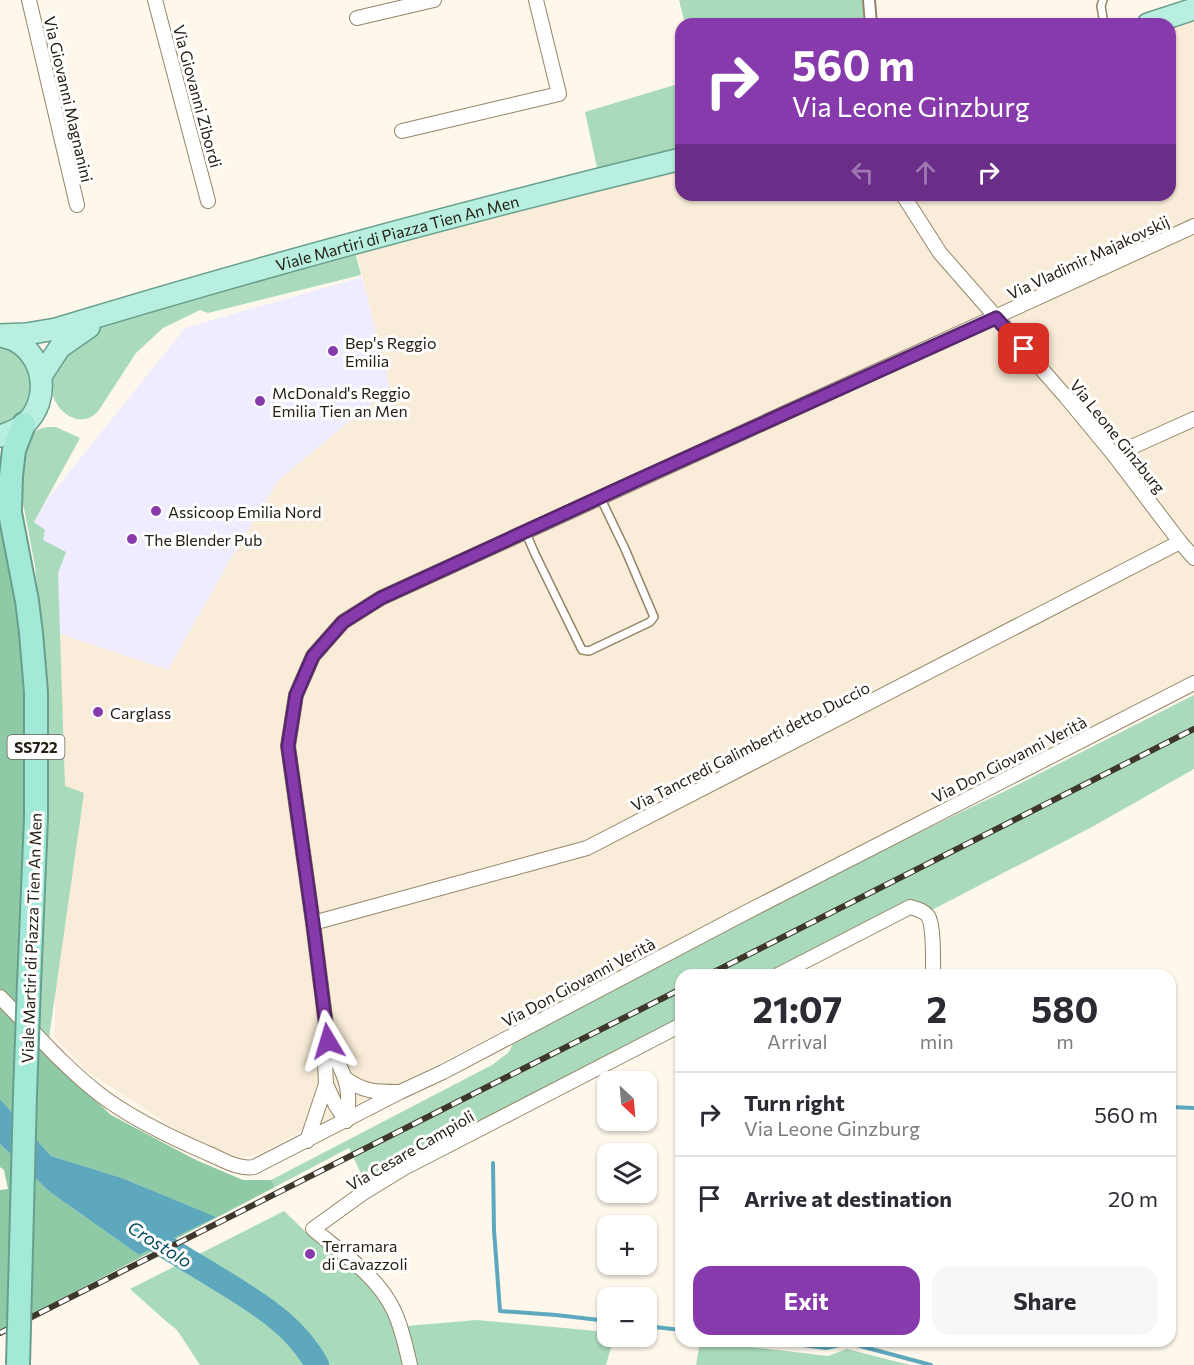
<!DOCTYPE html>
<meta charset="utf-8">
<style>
:root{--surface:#fff;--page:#f7f7f7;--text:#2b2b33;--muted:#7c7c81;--line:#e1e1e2;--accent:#863aab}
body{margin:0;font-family:Commissioner,sans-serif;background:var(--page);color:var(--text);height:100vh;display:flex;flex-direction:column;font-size:22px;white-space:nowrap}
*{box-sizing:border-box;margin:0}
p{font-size:20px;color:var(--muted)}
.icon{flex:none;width:33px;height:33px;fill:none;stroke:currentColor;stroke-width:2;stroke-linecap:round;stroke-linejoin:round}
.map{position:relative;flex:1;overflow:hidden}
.drawer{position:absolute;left:675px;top:969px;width:501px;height:378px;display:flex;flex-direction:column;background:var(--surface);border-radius:18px;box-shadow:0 2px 4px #0004}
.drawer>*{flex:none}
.hud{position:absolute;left:675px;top:18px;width:501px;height:183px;border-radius:18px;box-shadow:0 2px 4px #0004;background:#863aab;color:#fff;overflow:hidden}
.needle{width:39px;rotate:154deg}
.buttons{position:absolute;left:597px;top:1071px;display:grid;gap:12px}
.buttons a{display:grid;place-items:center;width:60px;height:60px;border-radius:12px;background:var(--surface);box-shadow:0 2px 4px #0004;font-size:30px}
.pin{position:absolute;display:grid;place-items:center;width:51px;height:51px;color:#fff;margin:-26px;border-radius:12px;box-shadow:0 3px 9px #0006}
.me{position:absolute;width:66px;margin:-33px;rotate:353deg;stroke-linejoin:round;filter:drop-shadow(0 0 4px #0008)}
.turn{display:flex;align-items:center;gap:21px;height:126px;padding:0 18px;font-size:27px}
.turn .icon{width:78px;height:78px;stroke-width:2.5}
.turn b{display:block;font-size:42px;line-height:51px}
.lanes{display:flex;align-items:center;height:57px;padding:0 18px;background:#0003;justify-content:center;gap:30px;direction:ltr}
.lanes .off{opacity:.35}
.eta{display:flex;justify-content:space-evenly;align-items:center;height:102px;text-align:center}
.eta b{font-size:36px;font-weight:700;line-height:42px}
.cta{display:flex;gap:12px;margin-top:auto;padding:12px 18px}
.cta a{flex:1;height:69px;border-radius:18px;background:var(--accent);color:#fff;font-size:24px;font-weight:700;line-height:69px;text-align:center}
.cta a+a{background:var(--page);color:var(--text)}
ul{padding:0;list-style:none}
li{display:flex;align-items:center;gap:18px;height:84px;padding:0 18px;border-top:2px solid var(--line)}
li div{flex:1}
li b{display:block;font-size:22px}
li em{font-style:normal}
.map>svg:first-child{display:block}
</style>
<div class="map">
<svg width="1194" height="1365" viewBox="0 0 1194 1365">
<rect width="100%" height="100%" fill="#fef7eb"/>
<path fill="#eeecfe" d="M 362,277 L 390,388 L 279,480 L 229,562 L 168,670 L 57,633 L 30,521 L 185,328 Z"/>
<path fill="#f9ecd8" d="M 1194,21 L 1194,676 L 412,1077 L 302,1131 L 258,1154 L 239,1158 L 191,1139 L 88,1072 L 55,1038 L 57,633 L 168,670 L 229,562 L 279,480 L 390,388 L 357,254 L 681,168 L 681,195 L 1170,195 L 1170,29 Z"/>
<g fill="#aadabc">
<path d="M 679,0 L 875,0 L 877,24 L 685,24 Z"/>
<path d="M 681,83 L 681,149 L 598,172 L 585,112 Z"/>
<path d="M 356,255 L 361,275 L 208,313 L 200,310 L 163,328 L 136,353 L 99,410 C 79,435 46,405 52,379 C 54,369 61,360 68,352 C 72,348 76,342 80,339 C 102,322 136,316 162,309 C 226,290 291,273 356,255 Z"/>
<path d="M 0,346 L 12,350 L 23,359 L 30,371 L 33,385 L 26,411 L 16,421 L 0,427 Z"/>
<path d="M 48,427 L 56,427 L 80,438 L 34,522 L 45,530 L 43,540 L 66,552 L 58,573 L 65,786 L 84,793 L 49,1038 L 38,1029 L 47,700 L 35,566 L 23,503 L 21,462 L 31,434 L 39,429 Z"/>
<path d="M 1194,695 L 1194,769 L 1092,827 L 930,911 L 923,906 L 772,975 L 681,975 L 681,1022 L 367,1186 L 349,1148 L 275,1187 L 271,1180 L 492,1065 L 509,1052 L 513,1043 L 864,859 L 1007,790 Z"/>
<path d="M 284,1211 L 308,1234 L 352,1267 L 382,1296 L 408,1365 L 200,1365 L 177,1330 L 167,1322 L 130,1289 Z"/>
<path d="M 477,1320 L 607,1332 L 608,1336 L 614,1337 L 606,1365 L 416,1365 L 406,1326 Z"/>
<path d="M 700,1341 L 828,1356 L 847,1349 L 910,1365 L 696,1365 Z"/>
</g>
<g fill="#8ecaa5">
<path d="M 0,525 L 20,594 L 27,673 L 30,816 L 20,1010 L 0,989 Z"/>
<path d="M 0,1007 L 44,1053 L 111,1115 L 196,1160 L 243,1180 L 271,1180 L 275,1187 L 0,1331 L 0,1190 L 8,1189 L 4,1170 L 0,1167 L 0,1144 L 50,1192 L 139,1255 L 215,1217 L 122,1178 L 51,1156 L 0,1099 Z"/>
</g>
<path fill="#5da8bd" d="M 0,1099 L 51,1156 L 122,1178 L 216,1217 L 139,1255 L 50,1192 L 0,1144 Z"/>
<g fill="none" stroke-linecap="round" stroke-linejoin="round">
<g stroke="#5da8bd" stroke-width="4">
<path d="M 1170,1107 L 1194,1108"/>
<path d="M 493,1163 L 494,1230 L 500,1311 L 556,1315 L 608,1321"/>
<path d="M 646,1326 L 681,1330"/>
<path d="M 770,1341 L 826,1348 L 849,1343 L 931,1365"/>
</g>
<path stroke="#5da8bd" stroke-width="24" d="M 134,1227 C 159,1243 184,1258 209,1273 C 249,1298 294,1322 317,1365"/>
<defs>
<g id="service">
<path d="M 1103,0 L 1101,6 L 1104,24"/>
<path d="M 525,531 L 535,554 L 582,650 L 589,651 L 650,622 L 654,617 L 625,549 L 600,497"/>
</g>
<path id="pedestrian" d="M 869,0 L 871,24"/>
<g id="minor">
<path d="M 29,0 L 77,205"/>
<path d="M 155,0 L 208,201"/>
<path d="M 357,18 L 434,0"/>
<path d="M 402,131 L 559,94 L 536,0"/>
<path d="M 903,195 L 940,253 L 1066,397 L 1114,455 L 1180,542 L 1194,558"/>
<path d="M 1114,455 L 1194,419"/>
<path d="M 313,923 L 587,848 L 1180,542"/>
<path d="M 778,975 L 910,907 C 917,909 923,910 928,916 C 934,925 933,962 933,975"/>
<path d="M 0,997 C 32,1029 62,1065 98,1093 C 130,1118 170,1137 207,1153 C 222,1159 238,1170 254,1167 L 400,1092 L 443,1072 L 741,915 L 1194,683"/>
<path d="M 329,1043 C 343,1074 353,1085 346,1121"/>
<path d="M 346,1079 C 364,1092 376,1092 398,1092"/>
<path d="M 346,1121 L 335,1104 L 326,1084 L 325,1063 L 328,1041 L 313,923 L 288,746 L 296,695 L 313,656 L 343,622 L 381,598 C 652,473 924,351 1194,226"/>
<path d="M 307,1141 L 326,1084"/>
<path d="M 410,1365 C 406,1347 402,1328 394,1311 C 378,1276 342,1253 313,1229 L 363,1193 L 404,1168 L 681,1025"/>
</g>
<g id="primary">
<path d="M 1148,24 L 1194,9"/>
<path id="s1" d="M 0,335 L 26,334 L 56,329 C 263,266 471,210 681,159"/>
<path d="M 41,376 L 60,347 L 89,327"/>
<path d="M 0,436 C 9,433 18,430 25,424 C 51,400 45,356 14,340 C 10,338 5,337 1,336"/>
</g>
<g id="trunk">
<path d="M 0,489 L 10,513 L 27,601 L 31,633 L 36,692 L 36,818 L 29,984"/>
<path d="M 10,509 L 11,476 L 14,450 L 24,424"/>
</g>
</defs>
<use href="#service" stroke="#948567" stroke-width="10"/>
<use href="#pedestrian" stroke="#948567" stroke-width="14"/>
<use href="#minor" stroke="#948567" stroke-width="16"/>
<use href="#primary" stroke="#689f8c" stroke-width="24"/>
<use href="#trunk" stroke="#689f8c" stroke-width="26"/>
<use href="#service" stroke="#fff" stroke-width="7"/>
<use href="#pedestrian" stroke="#fff" stroke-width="10"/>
<use href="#minor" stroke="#fff" stroke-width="14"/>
<use href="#primary" stroke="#b9efe1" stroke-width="21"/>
<use href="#trunk" stroke="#a2ead7" stroke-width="22"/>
<defs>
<g id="rail">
<path d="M 708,975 L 1194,729"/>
<path d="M 0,1333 L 681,989"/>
</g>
</defs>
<use href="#rail" stroke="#3e382c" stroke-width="6"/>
<use href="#rail" stroke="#fff" stroke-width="4" stroke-dasharray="11" stroke-linecap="butt"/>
<defs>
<path id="trunk-bridge" d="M 18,1365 L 25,1095 L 29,984"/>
</defs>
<use href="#trunk-bridge" stroke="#689f8c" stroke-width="26" stroke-linecap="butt"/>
<use href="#trunk-bridge" stroke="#a2ead7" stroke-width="22"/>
</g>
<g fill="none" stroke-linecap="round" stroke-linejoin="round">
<defs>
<path id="route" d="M 328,1041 L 313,923 L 288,746 L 296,695 L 313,656 L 343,622 L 381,598 L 631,483 L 996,318 L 1024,349"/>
</defs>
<use href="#route" stroke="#57266f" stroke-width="15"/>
<use href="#route" stroke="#863aab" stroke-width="10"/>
</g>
<g fill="#863aab" stroke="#fff" stroke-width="2">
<circle cx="333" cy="351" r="6"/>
<circle cx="260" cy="401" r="6"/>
<circle cx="156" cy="511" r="6"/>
<circle cx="132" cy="539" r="6"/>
<circle cx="98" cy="712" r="6"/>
<circle cx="310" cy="1254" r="6"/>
</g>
<g text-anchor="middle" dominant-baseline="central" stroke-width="6" stroke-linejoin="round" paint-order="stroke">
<rect fill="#fff" stroke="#67635a" stroke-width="1.5" x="7.5" y="735" width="57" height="24" rx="4.5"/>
<g font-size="15" font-weight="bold" fill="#262014">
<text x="36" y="747">SS722</text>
</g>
<g font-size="16" fill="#262014" stroke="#fff">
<text transform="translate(198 96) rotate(75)">Via Giovanni Zibordi</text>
<text transform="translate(69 99) rotate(77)">Via Giovanni Magnanini</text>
<text stroke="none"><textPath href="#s1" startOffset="411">Viale Martiri di Piazza Tien An Men</textPath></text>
<text transform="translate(1088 257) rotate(-25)">Via Vladimir Majakovskij</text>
<text transform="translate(1118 436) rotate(51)">Via Leone Ginzburg</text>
<text transform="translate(750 746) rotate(-27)">Via Tancredi Galimberti detto Duccio</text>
<text transform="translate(1009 759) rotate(-27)">Via Don Giovanni Verità</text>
<text transform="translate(31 938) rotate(-88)">Viale Martiri di Piazza Tien An Men</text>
<text transform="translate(578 982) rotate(-28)">Via Don Giovanni Verità</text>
<text transform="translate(410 1150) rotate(-30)">Via Cesare Campioli</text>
</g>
<g font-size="16" fill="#262014" stroke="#fff" text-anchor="start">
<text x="345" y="342">Bep's Reggio<tspan x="345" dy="18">Emilia</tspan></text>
<text x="272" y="392">McDonald's Reggio<tspan x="272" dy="18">Emilia Tien an Men</tspan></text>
<text x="168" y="511">Assicoop Emilia Nord</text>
<text x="144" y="539">The Blender Pub</text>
<text x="110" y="712">Carglass</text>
<text x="322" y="1245">Terramara<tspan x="322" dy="18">di Cavazzoli</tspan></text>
</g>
<g font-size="18" font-style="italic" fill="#054c5b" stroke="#fff">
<text transform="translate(160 1244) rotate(32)">Crostolo</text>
</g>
</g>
</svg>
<div class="buttons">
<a><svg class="needle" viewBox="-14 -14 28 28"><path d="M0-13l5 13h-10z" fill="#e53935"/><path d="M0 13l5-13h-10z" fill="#7c7c81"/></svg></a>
<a><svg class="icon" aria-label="layers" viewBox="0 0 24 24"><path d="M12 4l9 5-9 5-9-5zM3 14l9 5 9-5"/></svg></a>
<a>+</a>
<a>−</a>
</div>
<div class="pin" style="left:1024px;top:349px;background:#d93025"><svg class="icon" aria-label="arrive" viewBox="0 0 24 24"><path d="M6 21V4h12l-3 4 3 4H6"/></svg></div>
<svg class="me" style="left:328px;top:1041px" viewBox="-20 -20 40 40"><path d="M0-17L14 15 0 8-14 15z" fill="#863aab" stroke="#fff" stroke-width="4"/></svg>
<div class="hud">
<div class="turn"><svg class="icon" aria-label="right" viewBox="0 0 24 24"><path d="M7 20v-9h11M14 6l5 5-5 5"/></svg><div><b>560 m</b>Via Leone Ginzburg</div></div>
<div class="lanes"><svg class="icon off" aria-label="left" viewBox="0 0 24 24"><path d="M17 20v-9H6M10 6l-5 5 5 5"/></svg><svg class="icon off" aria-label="ahead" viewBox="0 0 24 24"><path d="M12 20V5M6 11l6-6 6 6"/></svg><svg class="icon" aria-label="right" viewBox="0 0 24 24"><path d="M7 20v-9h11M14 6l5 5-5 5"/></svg></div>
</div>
<section class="drawer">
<div class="eta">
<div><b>21:07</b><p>Arrival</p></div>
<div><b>2</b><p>min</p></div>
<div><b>580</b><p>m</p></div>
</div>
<ul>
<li><svg class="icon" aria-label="right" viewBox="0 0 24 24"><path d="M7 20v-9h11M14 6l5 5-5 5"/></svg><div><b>Turn right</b><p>Via Leone Ginzburg</p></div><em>560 m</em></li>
<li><svg class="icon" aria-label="arrive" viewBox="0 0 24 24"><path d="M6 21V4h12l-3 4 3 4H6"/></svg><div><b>Arrive at destination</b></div><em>20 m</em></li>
</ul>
<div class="cta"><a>Exit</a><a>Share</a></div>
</section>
</div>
